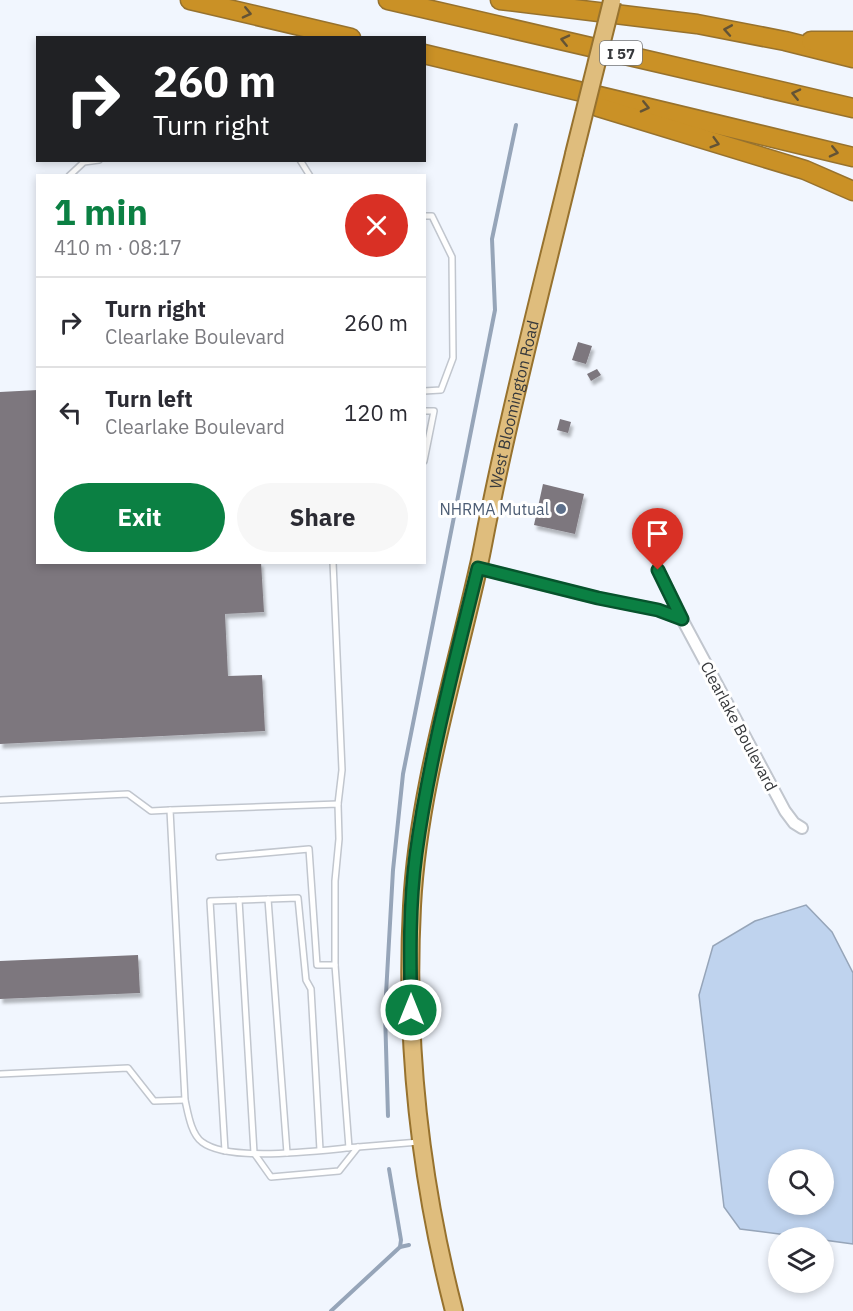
<!DOCTYPE html>
<meta charset="utf-8">
<style>
:root{--surface:#fff;--page:#f7f7f7;--text:#2b2b33;--muted:#7c7c81;--line:#e1e1e2;--accent:#0b8043}
body{margin:0;font-family:"IBM Plex Sans",sans-serif;background:var(--page);color:var(--text);height:100vh;display:flex;flex-direction:column;font-size:22px;white-space:nowrap}
*{box-sizing:border-box;margin:0}
p{font-size:20px;color:var(--muted)}
.icon{flex:none;width:33px;height:33px;fill:none;stroke:currentColor;stroke-width:2;stroke-linecap:round;stroke-linejoin:round}
.map{position:relative;flex:1;overflow:hidden}
.drawer{position:absolute;left:36px;top:174px;width:390px;height:390px;display:flex;flex-direction:column;background:var(--surface);border-radius:0px;box-shadow:0 3px 9px #0003}
.drawer>*{flex:none}
.banner{position:absolute;left:36px;top:36px;width:390px;height:126px;border-radius:0px;box-shadow:0 3px 9px #0003;background:#202124;color:#fff;overflow:hidden}
.buttons{position:absolute;left:768px;top:1149px;display:grid;gap:12px}
.buttons a{display:grid;place-items:center;width:66px;height:66px;border-radius:50%;background:var(--surface);box-shadow:0 3px 9px #0003;font-size:30px}
.pin{position:absolute;display:grid;place-items:center;width:51px;height:51px;color:#fff;margin:-62px -26px;border-radius:50% 50% 50% 0;rotate:-45deg;box-shadow:0 0 6px #0007}
.pin .icon{rotate:45deg}
.me{position:absolute;width:66px;margin:-33px;rotate:0deg;stroke-linejoin:round;filter:drop-shadow(0 0 4px #0008)}
.turn{display:flex;align-items:center;gap:21px;height:126px;padding:0 18px;font-size:27px}
.turn .icon{width:78px;height:78px;stroke-width:2.5}
.turn b{display:block;font-size:42px;line-height:51px}
.round{display:grid;place-items:center;flex:none;width:63px;height:63px;border-radius:32px;background:var(--page)}
.headline{display:flex;align-items:center;justify-content:space-between;height:102px;padding:0 18px}
h1{font-size:36px;font-weight:800;line-height:45px;color:var(--accent)}
.primary-button{display:flex;gap:12px;margin-top:auto;padding:12px 18px}
.primary-button a{flex:1;height:69px;border-radius:36px;background:var(--accent);color:#fff;font-size:24px;font-weight:800;line-height:69px;text-align:center}
.primary-button a+a{background:var(--page);color:var(--text)}
ul{padding:0;list-style:none}
li{display:flex;align-items:center;gap:18px;height:90px;padding:0 18px;border-top:2px solid var(--line)}
li div{flex:1}
li b{display:block;font-size:22px}
li em{font-style:normal}
.map>svg:first-child{display:block}
</style>
<div class="map">
<svg width="853" height="1311" viewBox="0 0 853 1311">
<defs>
<filter id="shadow"><feDropShadow dx="2.5" dy="4.5" stdDeviation="1.5" flood-color="#0004"/></filter>
</defs>
<rect width="100%" height="100%" fill="#f1f6fe"/>
<path fill="#bfd3ee" stroke="#96a5b9" stroke-width="1.5" fill-rule="evenodd" d="M 806,905 L 832,932 L 853,973 L 853,1244 L 824,1240 L 824,1238 L 802,1237 L 740,1229 L 724,1207 L 699,995 L 713,946 L 755,921 ZM 778,1160 L 824,1160 L 824,1204 L 778,1204 Z"/>
<g fill="none" stroke-linecap="round" stroke-linejoin="round">
<g stroke="#96a5b9" stroke-width="4">
<path d="M 388,1116 L 385,1012 L 393,870 L 403,774 L 495,310 L 492,239 L 516,125"/>
<path d="M 389,1169 L 401,1240 L 400,1247"/>
<path d="M 331,1311 L 400,1247 L 409,1245"/>
</g>
</g>
<g fill="#7d777e" filter="url(#shadow)">
<path d="M 578,342 L 592,346 L 586,364 L 572,360 Z"/>
<path d="M 597,369 L 601,375 L 591,381 L 587,374 Z"/>
<path d="M 38,390 L 38,562 L 261,562 L 264,612 L 225,614 L 228,676 L 262,675 L 265,731 L 0,744 L 0,392 Z"/>
<path d="M 560,419 L 571,422 L 568,433 L 557,430 Z"/>
<path d="M 543,484 L 584,494 L 575,534 L 534,525 Z"/>
<path d="M 138,955 L 140,993 L 0,999 L 0,961 Z"/>
</g>
<g fill="none" stroke-linecap="round" stroke-linejoin="round">
<defs>
<g id="service">
<path d="M 300,160 L 310,176"/>
<path d="M 69,176 L 84,162 L 99,160"/>
<path d="M 424,216 L 432,216 L 452,257 L 453,358 L 441,390 L 424,391"/>
<path d="M 424,411 L 434,411 L 424,461"/>
<path d="M 333,562 L 342,770 L 338,804"/>
<path d="M 0,800 L 128,794 L 151,811 L 170,810"/>
<path d="M 219,857 L 309,849 L 317,965 L 335,965"/>
<path d="M 268,899 L 287,1153"/>
<path d="M 239,900 L 254,1153 L 271,1177 L 339,1171 L 358,1147"/>
<path d="M 0,1074 L 128,1068 L 154,1101 L 185,1100"/>
<path d="M 349,1148 L 335,965 L 335,881 L 339,839 L 338,804 L 170,810 L 185,1100 C 188,1113 191,1134 202,1142 C 229,1163 322,1150 358,1147 L 419,1142"/>
<path d="M 225,1151 L 210,901 L 298,898 L 306,980 L 311,989 L 320,1150"/>
</g>
<g id="minor">
<path d="M 478,568 L 598,598 L 658,610 L 682,619 L 785,811 L 794,823 L 802,828"/>
<path d="M 658,570 L 682,619"/>
</g>
<g id="primary">
<path id="s1" d="M 454,1311 C 420,1179 405,1042 412,906 C 418,792 453,681 478,569 C 483,548 486,527 491,506 C 515,388 546,271 574,154"/>
</g>
<g id="motorway">
<path d="M 190,0 L 351,38"/>
<path d="M 388,0 L 853,108"/>
<path d="M 500,0 L 697,24 L 785,41 L 853,58"/>
<path d="M 811,41 L 853,41"/>
<path d="M 424,54 L 853,157"/>
<path d="M 598,107 L 805,170 L 853,191"/>
</g>
</defs>
<use href="#service" stroke="#c1c6ce" stroke-width="8"/>
<use href="#minor" stroke="#c1c6ce" stroke-width="14"/>
<use href="#primary" stroke="#97722e" stroke-width="20"/>
<use href="#motorway" stroke="#97722e" stroke-width="21"/>
<use href="#service" stroke="#fff" stroke-width="5"/>
<use href="#minor" stroke="#fff" stroke-width="10"/>
<use href="#primary" stroke="#dfbd7d" stroke-width="16"/>
<use href="#motorway" stroke="#ca9126" stroke-width="18"/>
<defs>
<path id="primary-bridge" d="M 574,154 L 612,1"/>
</defs>
<use href="#primary-bridge" stroke="#97722e" stroke-width="20" stroke-linecap="butt"/>
<use href="#primary-bridge" stroke="#dfbd7d" stroke-width="16"/>
</g>
<defs><path id="oneway-chevron" d="M-2-3.5L2.5 0L-2 3.5" fill="none" stroke-width="1.6" stroke-linecap="round" stroke-linejoin="round" transform="scale(1.5)"/></defs>
<g stroke="#635335">
<use href="#oneway-chevron" transform="translate(247 13) rotate(13)"/>
<use href="#oneway-chevron" transform="translate(728 30) rotate(-170)"/>
<use href="#oneway-chevron" transform="translate(565 40) rotate(-167)"/>
<use href="#oneway-chevron" transform="translate(796 94) rotate(-167)"/>
<use href="#oneway-chevron" transform="translate(645 107) rotate(13)"/>
<use href="#oneway-chevron" transform="translate(715 143) rotate(16)"/>
<use href="#oneway-chevron" transform="translate(834 152) rotate(13)"/>
</g>
<g fill="none" stroke-linecap="round" stroke-linejoin="round">
<defs>
<path id="route" d="M 411,1010 C 410,958 409,906 416,854 C 429,758 455,662 478,568 L 598,598 L 658,610 L 682,619 L 658,570"/>
</defs>
<use href="#route" stroke="#07532c" stroke-width="15"/>
<use href="#route" stroke="#0b8043" stroke-width="10"/>
</g>
<circle fill="#5c6f8a" stroke="#fff" stroke-width="2" cx="561" cy="509" r="6"/>
<g text-anchor="middle" dominant-baseline="central" stroke-width="6" stroke-linejoin="round" paint-order="stroke">
<rect fill="#fff" stroke="#737476" stroke-width="1.5" x="600" y="41" width="42" height="24" rx="4.5"/>
<g font-size="15" font-weight="bold" fill="#37393c">
<text x="621" y="53">I 57</text>
</g>
<g font-size="16" fill="#37393c" stroke="#fff">
<text stroke="none"><textPath href="#s1" startOffset="921">West Bloomington Road</textPath></text>
<text transform="translate(739 726) rotate(62)">Clearlake Boulevard</text>
</g>
<g font-size="16" fill="#4e5e75" stroke="#fff" text-anchor="end">
<text x="549" y="509">NHRMA Mutual</text>
</g>
</g>
</svg>
<div class="buttons">
<a><svg class="icon" aria-label="search" viewBox="0 0 24 24"><circle cx="10" cy="10" r="6"/><path d="M15 15l6 6"/></svg></a>
<a><svg class="icon" aria-label="layers" viewBox="0 0 24 24"><path d="M12 4l9 5-9 5-9-5zM3 14l9 5 9-5"/></svg></a>
</div>
<div class="pin" style="left:658px;top:570px;background:#d93025"><svg class="icon" aria-label="arrive" viewBox="0 0 24 24"><path d="M6 21V4h12l-3 4 3 4H6"/></svg></div>
<svg class="me" style="left:411px;top:1010px" viewBox="-20 -20 40 40"><circle r="17" fill="#0b8043" stroke="#fff" stroke-width="3"/><path d="M0-11L8 9 0 5-8 9z" fill="#fff"/></svg>
<div class="banner">
<div class="turn"><svg class="icon" aria-label="right" viewBox="0 0 24 24"><path d="M7 20v-9h11M14 6l5 5-5 5"/></svg><div><b>260 m</b>Turn right</div></div>
</div>
<section class="drawer">
<div class="headline"><div><h1>1 min</h1><p>410 m · 08:17</p></div><a class="round" style="background:#d93025;color:#fff"><svg class="icon" aria-label="close" viewBox="0 0 24 24"><path d="M6 6l12 12M18 6L6 18"/></svg></a></div>
<ul>
<li><svg class="icon" aria-label="right" viewBox="0 0 24 24"><path d="M7 20v-9h11M14 6l5 5-5 5"/></svg><div><b>Turn right</b><p>Clearlake Boulevard</p></div><em>260 m</em></li>
<li><svg class="icon" aria-label="left" viewBox="0 0 24 24"><path d="M17 20v-9H6M10 6l-5 5 5 5"/></svg><div><b>Turn left</b><p>Clearlake Boulevard</p></div><em>120 m</em></li>
</ul>
<div class="primary-button"><a>Exit</a><a>Share</a></div>
</section>
</div>
